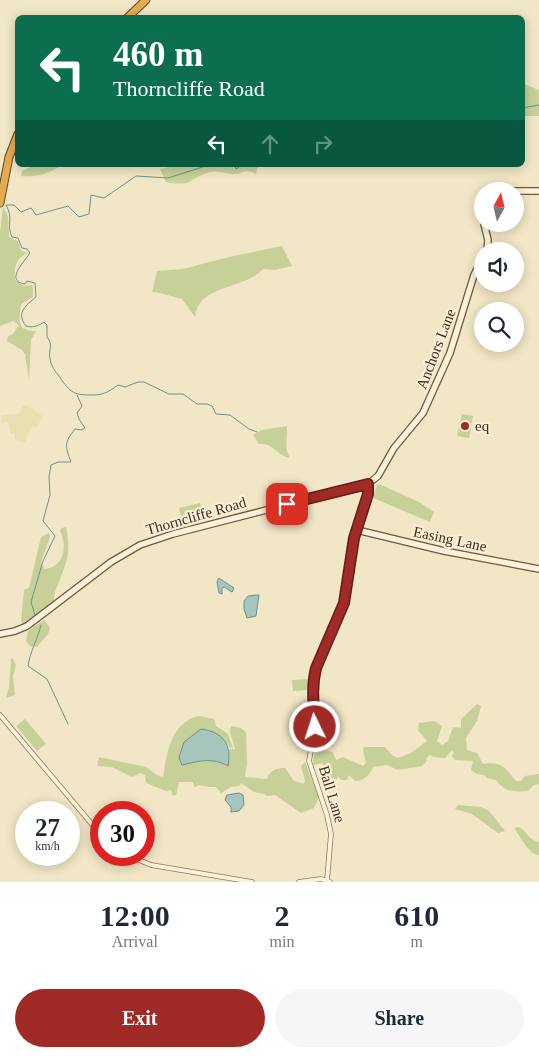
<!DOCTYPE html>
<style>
:root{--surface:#fff;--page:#f6f6f7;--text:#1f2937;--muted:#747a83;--accent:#a02b26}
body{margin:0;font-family:Georgia,serif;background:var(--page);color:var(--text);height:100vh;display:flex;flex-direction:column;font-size:19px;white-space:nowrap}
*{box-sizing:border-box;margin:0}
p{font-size:16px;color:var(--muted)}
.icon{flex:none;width:28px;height:28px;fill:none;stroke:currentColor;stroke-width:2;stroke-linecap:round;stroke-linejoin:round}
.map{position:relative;height:882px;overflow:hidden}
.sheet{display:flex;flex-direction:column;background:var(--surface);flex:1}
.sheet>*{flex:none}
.top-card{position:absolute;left:15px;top:15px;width:510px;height:152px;border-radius:8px;box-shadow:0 2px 12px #0003;background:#0b6e4f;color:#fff;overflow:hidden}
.needle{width:32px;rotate:8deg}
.tools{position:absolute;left:474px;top:182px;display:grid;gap:10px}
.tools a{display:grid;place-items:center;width:50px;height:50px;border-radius:50%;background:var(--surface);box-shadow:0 2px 12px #0003;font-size:25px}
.speed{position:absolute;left:15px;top:801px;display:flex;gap:10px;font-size:25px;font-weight:700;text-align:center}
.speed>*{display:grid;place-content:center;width:65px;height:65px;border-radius:50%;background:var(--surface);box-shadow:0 2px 12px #0003;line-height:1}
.speed small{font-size:12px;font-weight:400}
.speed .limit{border:8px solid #d22;background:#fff;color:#111}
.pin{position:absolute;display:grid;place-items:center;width:42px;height:42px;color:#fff;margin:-21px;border-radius:10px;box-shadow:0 2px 8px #0006}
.me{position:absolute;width:55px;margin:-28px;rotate:356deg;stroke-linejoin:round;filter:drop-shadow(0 0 4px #0008)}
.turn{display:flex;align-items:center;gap:18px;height:105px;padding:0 15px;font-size:22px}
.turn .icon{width:65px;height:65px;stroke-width:2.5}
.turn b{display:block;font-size:35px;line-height:42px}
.lanes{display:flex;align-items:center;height:48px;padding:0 15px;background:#0003;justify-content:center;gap:25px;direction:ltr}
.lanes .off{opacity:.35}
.eta{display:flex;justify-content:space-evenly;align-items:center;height:85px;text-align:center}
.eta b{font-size:30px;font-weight:600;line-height:35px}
.cta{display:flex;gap:10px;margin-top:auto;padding:10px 15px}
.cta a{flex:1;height:58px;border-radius:30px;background:var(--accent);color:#fff;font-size:20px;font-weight:600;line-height:58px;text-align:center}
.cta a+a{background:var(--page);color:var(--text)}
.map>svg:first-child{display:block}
</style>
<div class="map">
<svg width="539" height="882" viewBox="0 0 539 882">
<rect width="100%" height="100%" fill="#f1e6c5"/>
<path fill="#e7e1b2" d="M 22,405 L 26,405 L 43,416 L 36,428 L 32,427 L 27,434 L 26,443 L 15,440 L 15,436 L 14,433 L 11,434 L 8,422 L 2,423 L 1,418 L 2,415 L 18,414 L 21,411 Z"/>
<g fill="#c7d098">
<path d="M 522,83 L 539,90 L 539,116 L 523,116 Z"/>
<path d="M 35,165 L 62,165 C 48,174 39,177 21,176 L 22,171 Z"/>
<path d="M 178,165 L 258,165 L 256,174 C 245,167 244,174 234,174 C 226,174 218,170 210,172 C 202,174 196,178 189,182 C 183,185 173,183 166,182 L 160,169 Z"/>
<path d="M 3,207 L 8,216 L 9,237 L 18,241 L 21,250 L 27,253 C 15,259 14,268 15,280 L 24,286 L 32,285 L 33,289 L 33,297 L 21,304 C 19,321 16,331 36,331 L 31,340 L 29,380 L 25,354 L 22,350 L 7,341 L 8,336 L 12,335 L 19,325 L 13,321 L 0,326 L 0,232 Z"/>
<path d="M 282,246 L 292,266 L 275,270 L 263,269 C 245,290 198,284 195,317 L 182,299 L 160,293 L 152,292 L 157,271 L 183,269 L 229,257 Z"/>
<path d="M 462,414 L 473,416 L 469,438 L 457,436 Z"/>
<path d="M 287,426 C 288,439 283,445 290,458 C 278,457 273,442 259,444 L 253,435 L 262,430 Z"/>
<path d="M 379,484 L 419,502 L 434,512 L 430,522 L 373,498 L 377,485 Z"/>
<path d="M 200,503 L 204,519 L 183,524 L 179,508 Z"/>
<path d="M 66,527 C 72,557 65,565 55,592 L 54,598 L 55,603 L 23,624 L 21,621 L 24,590 L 29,588 L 41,537 L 49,533 L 50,537 L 41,562 L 44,569 C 64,568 68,546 60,531 L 62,528 Z"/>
<path d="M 44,620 L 50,628 L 48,634 L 37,647 L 30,646 L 26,641 L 28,631 Z"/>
<path d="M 11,658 L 13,659 L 16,665 L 13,676 L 15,695 L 6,698 L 9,687 Z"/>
<path d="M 310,679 L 310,690 L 293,691 L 292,680 Z"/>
<path d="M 477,704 L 481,706 L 477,721 L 466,738 L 467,750 L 477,753 L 483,764 C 502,761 505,768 516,781 L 521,781 L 525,776 L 539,774 L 539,784 L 534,785 L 528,791 C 514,792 505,792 496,780 L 487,778 L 484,775 L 477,774 L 471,770 L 473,761 L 455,760 L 452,756 L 454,753 L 452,750 L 445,758 L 433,757 L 430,755 L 426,758 L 427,761 L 422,766 L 398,770 L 387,765 L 373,767 C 370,775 364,781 355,781 L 349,775 L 347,780 L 341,780 L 338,776 L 337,779 L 331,780 L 328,771 L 322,763 L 314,765 L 313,760 L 315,754 L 323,750 L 333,752 L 336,760 L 343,757 L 363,766 L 366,763 L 363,750 L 364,747 L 385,747 L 392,755 L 398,758 L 411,753 L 427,741 L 418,730 L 419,723 L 434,721 L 442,726 L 437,741 L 442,745 L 448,741 L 453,727 L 461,728 L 461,719 Z"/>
<path d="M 199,716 L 214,719 L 216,726 L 228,734 L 233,748 L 229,747 C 223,736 213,731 201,729 L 182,765 C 197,762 213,756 226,766 L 229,759 L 229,749 L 235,749 L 230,732 L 231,726 L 241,728 L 246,732 L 247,764 L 245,777 L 267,779 C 270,770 276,768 285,768 L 294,781 L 304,784 L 305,781 L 301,766 L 305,762 L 319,797 L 314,808 L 301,813 L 275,795 L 267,796 L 264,794 L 254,792 L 241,783 L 239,786 L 231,787 L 221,793 L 216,787 L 209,787 L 199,785 L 196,787 L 194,786 L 193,782 L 179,782 L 176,795 L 173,796 L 171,790 L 166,791 L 146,783 L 145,775 L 140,773 L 132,777 L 112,767 L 97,766 L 99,757 L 146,767 L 157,775 L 163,777 C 167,753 171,722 199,716 Z"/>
<path d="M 25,719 L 46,744 L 37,751 L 16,726 Z"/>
<path d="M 458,805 L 481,807 L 489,811 L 505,831 L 498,833 L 472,814 L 455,809 Z"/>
<path d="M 519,827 C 529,833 526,838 539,842 L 539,855 C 528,854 521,837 514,828 Z"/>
</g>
<g fill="#a7c4bd" stroke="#6c938b">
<path d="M 219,578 L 234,588 L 232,592 L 224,587 L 222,588 L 222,594 L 219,593 L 217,582 Z"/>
<path d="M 257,595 L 259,595 L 256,616 L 247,618 L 244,609 L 244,601 L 248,596 Z"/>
<path d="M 201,729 C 223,732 232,744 228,766 C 211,757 200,761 182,765 L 179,758 L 184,742 Z"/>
<path d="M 239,793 L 243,795 L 244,805 L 239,811 L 231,812 L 231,807 L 225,800 L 227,795 Z"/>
</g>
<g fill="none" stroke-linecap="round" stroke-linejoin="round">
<g stroke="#6c938b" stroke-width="1">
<path d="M 522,108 L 539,105"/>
<path d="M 209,165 L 168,178 L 136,176 L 104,198 L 91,195 L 89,214 L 79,217 L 68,206 L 36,215 L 31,208 L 21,212 L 14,205 L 6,205 C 14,219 6,225 12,237 L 18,238 L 22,248 L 27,249 L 30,253 C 25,261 4,281 25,284 L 27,281 L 35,283 L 36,297 C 27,305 15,312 26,326 C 33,328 38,326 44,322 L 47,325 L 47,337 C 54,345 48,350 50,359 C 51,366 55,371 59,376 C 71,394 74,395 94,395 C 106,394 108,392 118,385 L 125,387 L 138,382 L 144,382 L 169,394 L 183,394 L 197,404 L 207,404 L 212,406 L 216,414 L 230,415 L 249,429 L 257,432"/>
<path d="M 234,165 L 236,169 L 242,165"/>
<path d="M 35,615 L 31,602 L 43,561 L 55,536 L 43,521 L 50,495 L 49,477 L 51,465 L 58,462 L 71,462 C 65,446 64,443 75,429 L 81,430 L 85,428 L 79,419 L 77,413 L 82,406 L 77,395"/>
<path d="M 41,625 C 38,638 30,652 28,666 L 47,679 L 68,724"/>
</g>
<defs>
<g id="street">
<path d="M 0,715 L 101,835"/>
<path d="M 127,855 L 151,865 L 252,882"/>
<path d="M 327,880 L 331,834 L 327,815 L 309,761 L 315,727 L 312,688 L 316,668 L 344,603 L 352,548 L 357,530"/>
<path d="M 299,882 L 321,879 L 330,882"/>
</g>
<g id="secondary">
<path d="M 514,191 L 539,191"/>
<path d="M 482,196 L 480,206 L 482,218"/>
<path d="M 484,224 L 488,240 L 487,251"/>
<path d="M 368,484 L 368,494 L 357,530 L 444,551 L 539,569"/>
<path d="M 0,634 L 15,631 L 27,626 L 111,562 L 140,545 L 173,534 L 368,484 L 378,476 L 394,448 L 423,413 L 450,353 L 474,275 L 482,259"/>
</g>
<g id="highway">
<path d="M 127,18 L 146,0"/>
<path d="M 0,203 L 9,157 L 18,134"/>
</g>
</defs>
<use href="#street" stroke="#8d775a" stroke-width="5.5"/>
<use href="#secondary" stroke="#6f583d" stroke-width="8"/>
<use href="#highway" stroke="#5b452e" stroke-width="9"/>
<use href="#street" stroke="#fbf2d9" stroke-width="4"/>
<use href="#secondary" stroke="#fbf2d9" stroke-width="5.5"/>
<use href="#highway" stroke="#e4ab52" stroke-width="7"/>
</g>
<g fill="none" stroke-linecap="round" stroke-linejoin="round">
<defs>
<path id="route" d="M 287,504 L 368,484 L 368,494 L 354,538 L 344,603 L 316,668 C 311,688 314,707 315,727"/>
</defs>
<use href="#route" stroke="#681c19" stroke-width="12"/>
<use href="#route" stroke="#a02b26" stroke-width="9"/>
</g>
<circle fill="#a02b26" stroke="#f8efd5" stroke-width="2" cx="465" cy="426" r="5"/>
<g text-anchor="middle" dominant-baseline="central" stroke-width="4.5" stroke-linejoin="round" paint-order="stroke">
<g font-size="15" fill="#3c2e1e" stroke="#f8efd5">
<text transform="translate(436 349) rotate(-69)">Anchors Lane</text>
<text transform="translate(196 516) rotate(-16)">Thorncliffe Road</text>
<text transform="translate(450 539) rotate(12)">Easing Lane</text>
<text transform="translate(332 794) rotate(73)">Ball Lane</text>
</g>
<g font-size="15" fill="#3c2e1e" stroke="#f8efd5" text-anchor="start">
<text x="475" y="426">eq</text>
</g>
</g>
</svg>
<div class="tools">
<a><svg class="needle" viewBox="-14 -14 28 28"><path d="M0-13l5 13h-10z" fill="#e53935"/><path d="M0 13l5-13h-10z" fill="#747a83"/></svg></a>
<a><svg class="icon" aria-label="sound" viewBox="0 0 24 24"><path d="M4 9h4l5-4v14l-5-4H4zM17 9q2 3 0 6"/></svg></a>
<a><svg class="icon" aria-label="search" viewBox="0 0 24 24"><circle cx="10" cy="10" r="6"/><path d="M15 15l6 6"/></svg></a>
</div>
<div class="speed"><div>27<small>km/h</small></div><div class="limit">30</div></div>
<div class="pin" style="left:287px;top:504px;background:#d93025"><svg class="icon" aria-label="arrive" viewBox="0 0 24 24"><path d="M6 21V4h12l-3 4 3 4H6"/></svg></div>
<svg class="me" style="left:315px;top:727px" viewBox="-20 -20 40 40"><circle r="17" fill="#a02b26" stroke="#fff" stroke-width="3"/><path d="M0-11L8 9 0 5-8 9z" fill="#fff"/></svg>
<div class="top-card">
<div class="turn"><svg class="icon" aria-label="left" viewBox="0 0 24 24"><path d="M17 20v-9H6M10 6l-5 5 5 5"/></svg><div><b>460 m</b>Thorncliffe Road</div></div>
<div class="lanes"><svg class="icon" aria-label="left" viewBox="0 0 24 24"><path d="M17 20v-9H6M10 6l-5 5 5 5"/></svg><svg class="icon off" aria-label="ahead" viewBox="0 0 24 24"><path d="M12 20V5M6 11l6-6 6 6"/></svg><svg class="icon off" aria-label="right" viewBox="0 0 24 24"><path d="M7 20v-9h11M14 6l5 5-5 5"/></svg></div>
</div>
</div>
<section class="sheet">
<div class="eta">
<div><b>12:00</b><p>Arrival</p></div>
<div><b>2</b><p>min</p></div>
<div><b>610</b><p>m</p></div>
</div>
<div class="cta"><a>Exit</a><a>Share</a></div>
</section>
